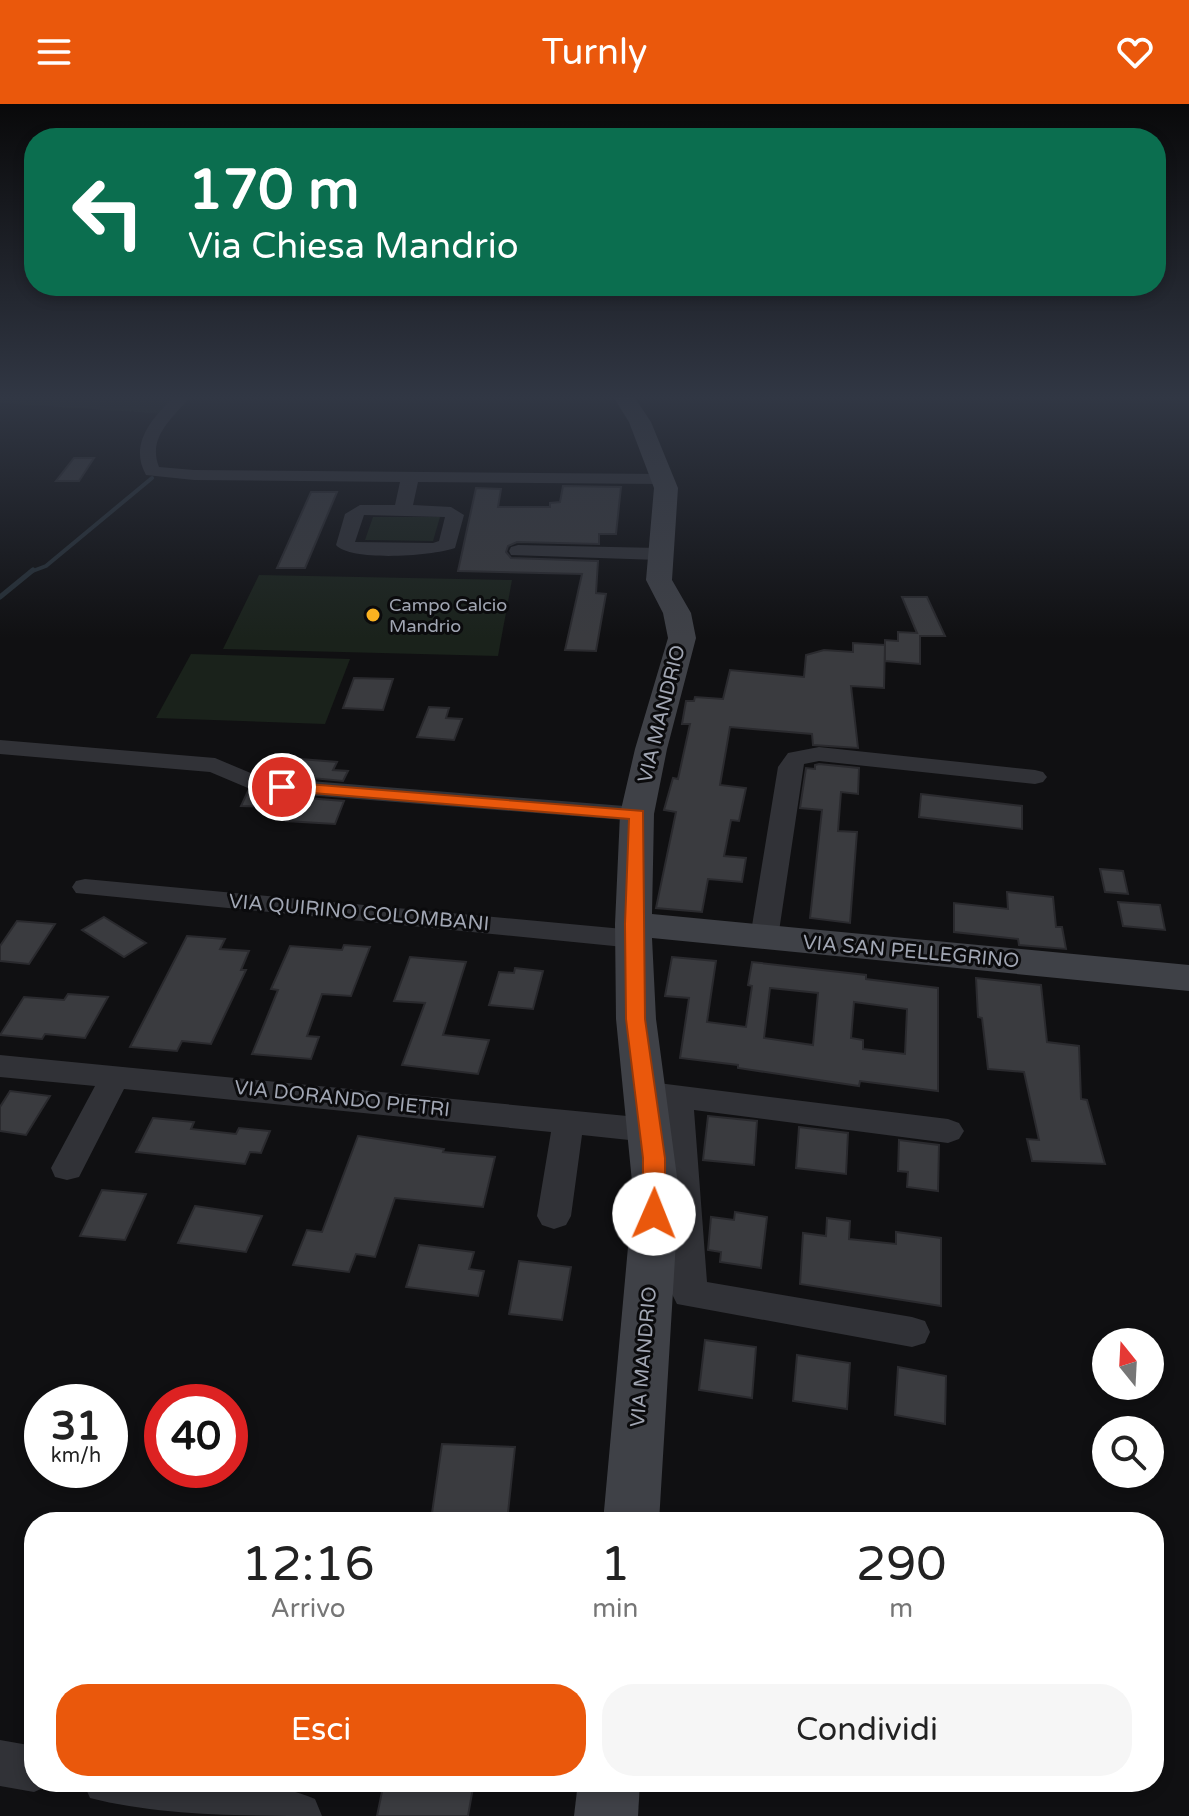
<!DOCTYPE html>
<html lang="it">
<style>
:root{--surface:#fff;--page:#f6f6f6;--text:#222;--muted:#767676;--accent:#ea580c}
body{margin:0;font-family:"Varela Round",sans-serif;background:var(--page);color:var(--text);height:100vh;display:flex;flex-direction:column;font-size:30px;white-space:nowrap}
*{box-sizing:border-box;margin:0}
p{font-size:26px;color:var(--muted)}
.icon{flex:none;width:44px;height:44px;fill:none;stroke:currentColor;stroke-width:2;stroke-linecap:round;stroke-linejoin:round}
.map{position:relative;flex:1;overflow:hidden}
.details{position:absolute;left:24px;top:1408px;width:1140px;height:280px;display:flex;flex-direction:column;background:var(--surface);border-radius:32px;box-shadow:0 4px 12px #0003}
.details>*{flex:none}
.guide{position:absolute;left:24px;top:24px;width:1142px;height:168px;border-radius:32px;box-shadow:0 4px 12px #0003;background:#0b6e4f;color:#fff;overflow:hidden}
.needle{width:52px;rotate:342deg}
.tools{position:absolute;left:1092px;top:1224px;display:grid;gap:16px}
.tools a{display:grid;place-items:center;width:72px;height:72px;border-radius:50%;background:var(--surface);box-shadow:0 4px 12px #0003;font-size:40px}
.speed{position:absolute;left:24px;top:1280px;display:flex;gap:16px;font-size:40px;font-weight:700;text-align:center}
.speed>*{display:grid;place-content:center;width:104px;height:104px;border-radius:50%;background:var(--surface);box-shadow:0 4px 12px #0003;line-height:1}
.speed small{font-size:20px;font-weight:400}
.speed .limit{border:12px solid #d22;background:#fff;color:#111}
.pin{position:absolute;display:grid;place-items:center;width:68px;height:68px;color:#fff;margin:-34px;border:4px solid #fff;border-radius:50%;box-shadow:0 2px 8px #0007}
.me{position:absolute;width:88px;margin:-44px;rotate:1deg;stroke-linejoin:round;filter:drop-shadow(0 0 6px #0008)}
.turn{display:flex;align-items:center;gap:28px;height:168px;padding:0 32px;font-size:36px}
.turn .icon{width:104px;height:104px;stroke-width:2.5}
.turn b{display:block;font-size:56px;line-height:68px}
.eta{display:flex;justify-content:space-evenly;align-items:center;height:136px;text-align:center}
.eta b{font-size:48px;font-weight:600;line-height:56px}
.button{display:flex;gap:16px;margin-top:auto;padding:16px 32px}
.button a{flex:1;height:92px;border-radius:32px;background:var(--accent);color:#fff;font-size:32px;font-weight:600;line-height:92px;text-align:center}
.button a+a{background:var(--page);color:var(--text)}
header{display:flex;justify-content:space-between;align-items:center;height:104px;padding:0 32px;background:var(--accent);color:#fff;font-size:36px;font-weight:600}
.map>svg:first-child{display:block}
</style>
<header><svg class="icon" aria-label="menu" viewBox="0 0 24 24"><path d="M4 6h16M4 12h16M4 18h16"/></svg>Turnly<svg class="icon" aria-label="heart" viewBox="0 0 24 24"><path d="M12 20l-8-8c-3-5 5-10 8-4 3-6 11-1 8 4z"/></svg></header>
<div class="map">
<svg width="1189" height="1712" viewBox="0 0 1189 1712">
<rect width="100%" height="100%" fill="#101012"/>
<g fill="#1a221b">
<path d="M 0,294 L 178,294 L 167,310 L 0,299 Z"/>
<path d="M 373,413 L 440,413 L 433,437 L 365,436 Z"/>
<path d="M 259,471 L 512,476 L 498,552 L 223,545 Z"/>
<path d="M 191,550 L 350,555 L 325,620 L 156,614 Z"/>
</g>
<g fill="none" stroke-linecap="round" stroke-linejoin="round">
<path stroke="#262f36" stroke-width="4" d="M 30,468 L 46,462 L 152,374"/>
<path stroke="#262f36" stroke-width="5" d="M 0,493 L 33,466"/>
</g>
<g fill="#3a3b3f" stroke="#2a2a2e" stroke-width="2" fill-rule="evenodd">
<path d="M 74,354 L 94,354 L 79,377 L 56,377 Z"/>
<path d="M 563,382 L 621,383 L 616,430 L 599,430 L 599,440 L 517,438 L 508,442 L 506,448 L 511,454 L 598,457 L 596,489 L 606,490 L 596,547 L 565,546 L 582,470 L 458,467 L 476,384 L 501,385 L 498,403 L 550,403 L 550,399 L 560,398 Z"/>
<path d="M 311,388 L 337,388 L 305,464 L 277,464 Z"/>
<path d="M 902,493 L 927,493 L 945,532 L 920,532 L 920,560 L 885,557 L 885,542 L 884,584 L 851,582 L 858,644 L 813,641 L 812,630 L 730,623 L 720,681 L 746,684 L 739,717 L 731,716 L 724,752 L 746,754 L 742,778 L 708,775 L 702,808 L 656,804 L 676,708 L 664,706 L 673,674 L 678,675 L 690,620 L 682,620 L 686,597 L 694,597 L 695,593 L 723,595 L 730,566 L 804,573 L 806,551 L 824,546 L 853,548 L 853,539 L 885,541 L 885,536 L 898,537 L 898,528 L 917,529 Z"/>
<path d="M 354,574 L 393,575 L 383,606 L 343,604 Z"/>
<path d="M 429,603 L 449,604 L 446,614 L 462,615 L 454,636 L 417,633 Z"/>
<path d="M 300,655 L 337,658 L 333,666 L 348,667 L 343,677 L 258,669 L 263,659 L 296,661 Z"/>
<path d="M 819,660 L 859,664 L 858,690 L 841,688 L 838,727 L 857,728 L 850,819 L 810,814 L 822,706 L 800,704 L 806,664 L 815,665 L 815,661 Z"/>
<path d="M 248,687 L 255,690 L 344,697 L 335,720 L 286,717 L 292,704 L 241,702 Z"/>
<path d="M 921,690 L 1022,702 L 1022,725 L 919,713 Z"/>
<path d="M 1100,765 L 1123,767 L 1128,790 L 1105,788 Z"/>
<path d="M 1007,788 L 1053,793 L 1056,823 L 1062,823 L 1066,845 L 1019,841 L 1018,835 L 954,828 L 954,799 L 1008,805 Z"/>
<path d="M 1118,798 L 1160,801 L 1165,826 L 1123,822 Z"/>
<path d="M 104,813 L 146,839 L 124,853 L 82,826 Z"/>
<path d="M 17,817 L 55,820 L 29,860 L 0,857 L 0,842 Z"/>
<path d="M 187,832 L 225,835 L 220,845 L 249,847 L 241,866 L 246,866 L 211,940 L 182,937 L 177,947 L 130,943 Z"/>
<path d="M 344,841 L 370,843 L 351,892 L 322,890 L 307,932 L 319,933 L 311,955 L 252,950 L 278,886 L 271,885 L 290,842 L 342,846 Z"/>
<path d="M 410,853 L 466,858 L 443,931 L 489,936 L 478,970 L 402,961 L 425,899 L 394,897 Z"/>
<path d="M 672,853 L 716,857 L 707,918 L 746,923 L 752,882 L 748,881 L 752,858 L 866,871 L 866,875 L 938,884 L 938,987 L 860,977 L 859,982 L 738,964 L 738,961 L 680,954 L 689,894 L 665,892 ZM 770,884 L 818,889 L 813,941 L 764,934 ZM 854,898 L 907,905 L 905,950 L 863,945 L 863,936 L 851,934 Z"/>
<path d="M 515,864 L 543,867 L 533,905 L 489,901 L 499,868 L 514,869 Z"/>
<path d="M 976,874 L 1041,881 L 1047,938 L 1079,942 L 1081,995 L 1087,996 L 1105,1060 L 1032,1057 L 1027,1035 L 1039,1036 L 1024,968 L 988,965 L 982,914 L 978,913 Z"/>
<path d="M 68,890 L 108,893 L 85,934 L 45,930 L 42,935 L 0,931 L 24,893 L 64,896 Z"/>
<path d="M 10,987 L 50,992 L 26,1031 L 0,1027 L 0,1003 Z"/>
<path d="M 708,1012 L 757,1017 L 754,1061 L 703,1056 Z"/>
<path d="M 153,1014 L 194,1018 L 191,1025 L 236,1030 L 239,1024 L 270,1027 L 261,1049 L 250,1048 L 245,1060 L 136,1048 Z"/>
<path d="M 799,1023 L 848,1029 L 846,1070 L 796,1064 Z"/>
<path d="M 358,1032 L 444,1045 L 443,1048 L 495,1053 L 483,1103 L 395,1094 L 375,1153 L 356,1150 L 349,1168 L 293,1161 L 307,1126 L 322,1128 Z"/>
<path d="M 899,1036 L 939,1041 L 938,1087 L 907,1083 L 908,1068 L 898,1067 Z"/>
<path d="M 102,1086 L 146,1090 L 125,1136 L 80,1132 Z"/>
<path d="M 195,1102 L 262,1112 L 246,1148 L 178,1139 Z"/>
<path d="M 735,1108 L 767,1113 L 761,1164 L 720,1158 L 721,1148 L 708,1146 L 711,1113 L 734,1116 Z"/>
<path d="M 827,1114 L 850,1117 L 849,1135 L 896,1140 L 896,1128 L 941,1134 L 941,1202 L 800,1180 L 803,1129 L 826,1132 Z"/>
<path d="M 419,1141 L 474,1148 L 469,1165 L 484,1167 L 478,1192 L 406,1183 Z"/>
<path d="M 519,1157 L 571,1163 L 562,1216 L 509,1210 Z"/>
<path d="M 705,1236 L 756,1243 L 752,1294 L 699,1286 Z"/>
<path d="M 797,1251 L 850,1259 L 847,1305 L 793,1297 Z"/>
<path d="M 898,1263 L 946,1272 L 945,1320 L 895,1311 Z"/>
<path d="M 442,1340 L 515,1343 L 507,1418 L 431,1416 Z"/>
<path d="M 384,1678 L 424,1678 L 449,1682 L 450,1678 L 474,1678 L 468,1712 L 377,1712 Z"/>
</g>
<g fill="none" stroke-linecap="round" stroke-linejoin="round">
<g fill="#313237" fill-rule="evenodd">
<path d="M 173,294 L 189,294 C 173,314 147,333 159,363 L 194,366 L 661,370 L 670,375 L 661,380 L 418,378 L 413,401 L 451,403 L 464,411 L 455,444 C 433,452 351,458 336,441 L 345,410 L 360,401 L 395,401 L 400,378 L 194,376 L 146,371 C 129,341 151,315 173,294 ZM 364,411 L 445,413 L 439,437 L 433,439 L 355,438 Z"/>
<path d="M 518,441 L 659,444 L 668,450 L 659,456 L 511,451 L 509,447 L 511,443 Z"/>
<path d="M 0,636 L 215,654 L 260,673 L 637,703 L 646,705 L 649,710 L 646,715 L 637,717 L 255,687 L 210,668 L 0,650 Z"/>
<path d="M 819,643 L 1035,666 L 1043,668 L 1047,673 L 1043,678 L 1035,680 L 819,657 L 804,660 L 778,834 L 774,840 L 764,843 L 754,840 L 750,834 L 778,663 L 788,649 Z"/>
<path d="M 85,775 L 634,826 L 644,829 L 648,835 L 644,841 L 634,844 L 76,789 L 72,783 L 76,777 Z"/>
<path d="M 0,951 L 648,1014 L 659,1018 L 663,1025 L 662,1002 L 647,998 L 642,990 L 647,982 L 658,979 L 948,1015 L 959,1019 L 964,1027 L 959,1035 L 948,1039 L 694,1006 L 707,1178 L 912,1213 L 925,1217 L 930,1228 L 925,1239 L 912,1243 L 677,1200 L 672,1190 L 663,1027 L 659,1034 L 648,1038 L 582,1031 L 571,1112 L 566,1121 L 554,1125 L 542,1121 L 537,1112 L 551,1028 L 124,985 L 79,1073 L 67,1076 L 55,1073 L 51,1064 L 95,982 L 0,973 Z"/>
<path d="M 0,1636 L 34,1642 L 34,1678 L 52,1678 L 50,1681 L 34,1688 L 0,1682 Z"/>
<path d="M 83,1678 C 157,1678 244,1666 315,1695 L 322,1712 C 247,1712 160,1712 90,1694 Z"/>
</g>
<g fill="#3f4147" fill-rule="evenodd">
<path d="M 614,294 L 635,294 L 651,318 L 678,384 L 672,476 L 691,509 L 696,534 L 667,645 L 654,710 L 652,810 L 1189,861 L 1189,887 L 652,834 L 656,915 L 679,1088 L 659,1418 L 603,1418 L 633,1088 L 616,915 L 615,820 L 620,710 L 635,645 L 668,534 L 663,509 L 646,476 L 654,384 L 629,318 Z"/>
<path d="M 578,1678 L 640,1678 L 638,1712 L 574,1712 Z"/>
</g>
</g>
<linearGradient id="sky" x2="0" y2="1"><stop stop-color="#09090a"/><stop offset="0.55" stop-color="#313744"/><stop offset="1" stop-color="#313744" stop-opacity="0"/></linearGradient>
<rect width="1189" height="534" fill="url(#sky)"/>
<path fill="#ea580c" stroke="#983908" stroke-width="2" d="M 282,678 L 643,707 L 645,915 L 665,1054 L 665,1110 L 662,1116 L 654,1119 L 647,1116 L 643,1110 L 643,1054 L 626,915 L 625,820 L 629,715 L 276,686 L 274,683 Z"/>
<circle fill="#fab220" stroke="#0b0b0d" stroke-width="3" cx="373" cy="511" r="8"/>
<g text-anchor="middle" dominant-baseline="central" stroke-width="6" stroke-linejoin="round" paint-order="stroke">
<g font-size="18" fill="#a1a6b3" stroke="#0b0b0d" text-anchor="start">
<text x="389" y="501">Campo Calcio<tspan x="389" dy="21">Mandrio</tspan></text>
</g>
<g font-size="20" fill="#a1a6b3" stroke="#0b0b0d">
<text transform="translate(662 610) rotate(-76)">VIA MANDRIO</text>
<text transform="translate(359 809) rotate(5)">VIA QUIRINO COLOMBANI</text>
<text transform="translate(911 848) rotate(5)">VIA SAN PELLEGRINO</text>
<text transform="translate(342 995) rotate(6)">VIA DORANDO PIETRI</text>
<text transform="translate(644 1253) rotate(-85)">VIA MANDRIO</text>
</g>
</g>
</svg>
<div class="tools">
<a><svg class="needle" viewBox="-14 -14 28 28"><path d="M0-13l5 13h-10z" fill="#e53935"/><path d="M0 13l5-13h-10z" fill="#767676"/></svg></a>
<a><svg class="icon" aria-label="search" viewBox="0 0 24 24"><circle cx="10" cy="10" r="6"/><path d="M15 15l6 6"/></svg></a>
</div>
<div class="speed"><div>31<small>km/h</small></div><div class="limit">40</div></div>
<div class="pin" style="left:282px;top:683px;background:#d93025"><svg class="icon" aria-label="arrive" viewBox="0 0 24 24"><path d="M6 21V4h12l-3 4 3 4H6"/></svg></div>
<svg class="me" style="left:654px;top:1110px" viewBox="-20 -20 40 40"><circle r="19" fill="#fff"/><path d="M0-13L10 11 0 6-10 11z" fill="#ea580c"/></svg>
<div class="guide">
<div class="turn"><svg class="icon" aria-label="left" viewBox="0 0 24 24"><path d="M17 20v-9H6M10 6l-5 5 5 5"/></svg><div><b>170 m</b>Via Chiesa Mandrio</div></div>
</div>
<section class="details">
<div class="eta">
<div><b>12:16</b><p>Arrivo</p></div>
<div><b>1</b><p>min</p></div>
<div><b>290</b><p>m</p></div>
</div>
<div class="button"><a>Esci</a><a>Condividi</a></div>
</section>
</div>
